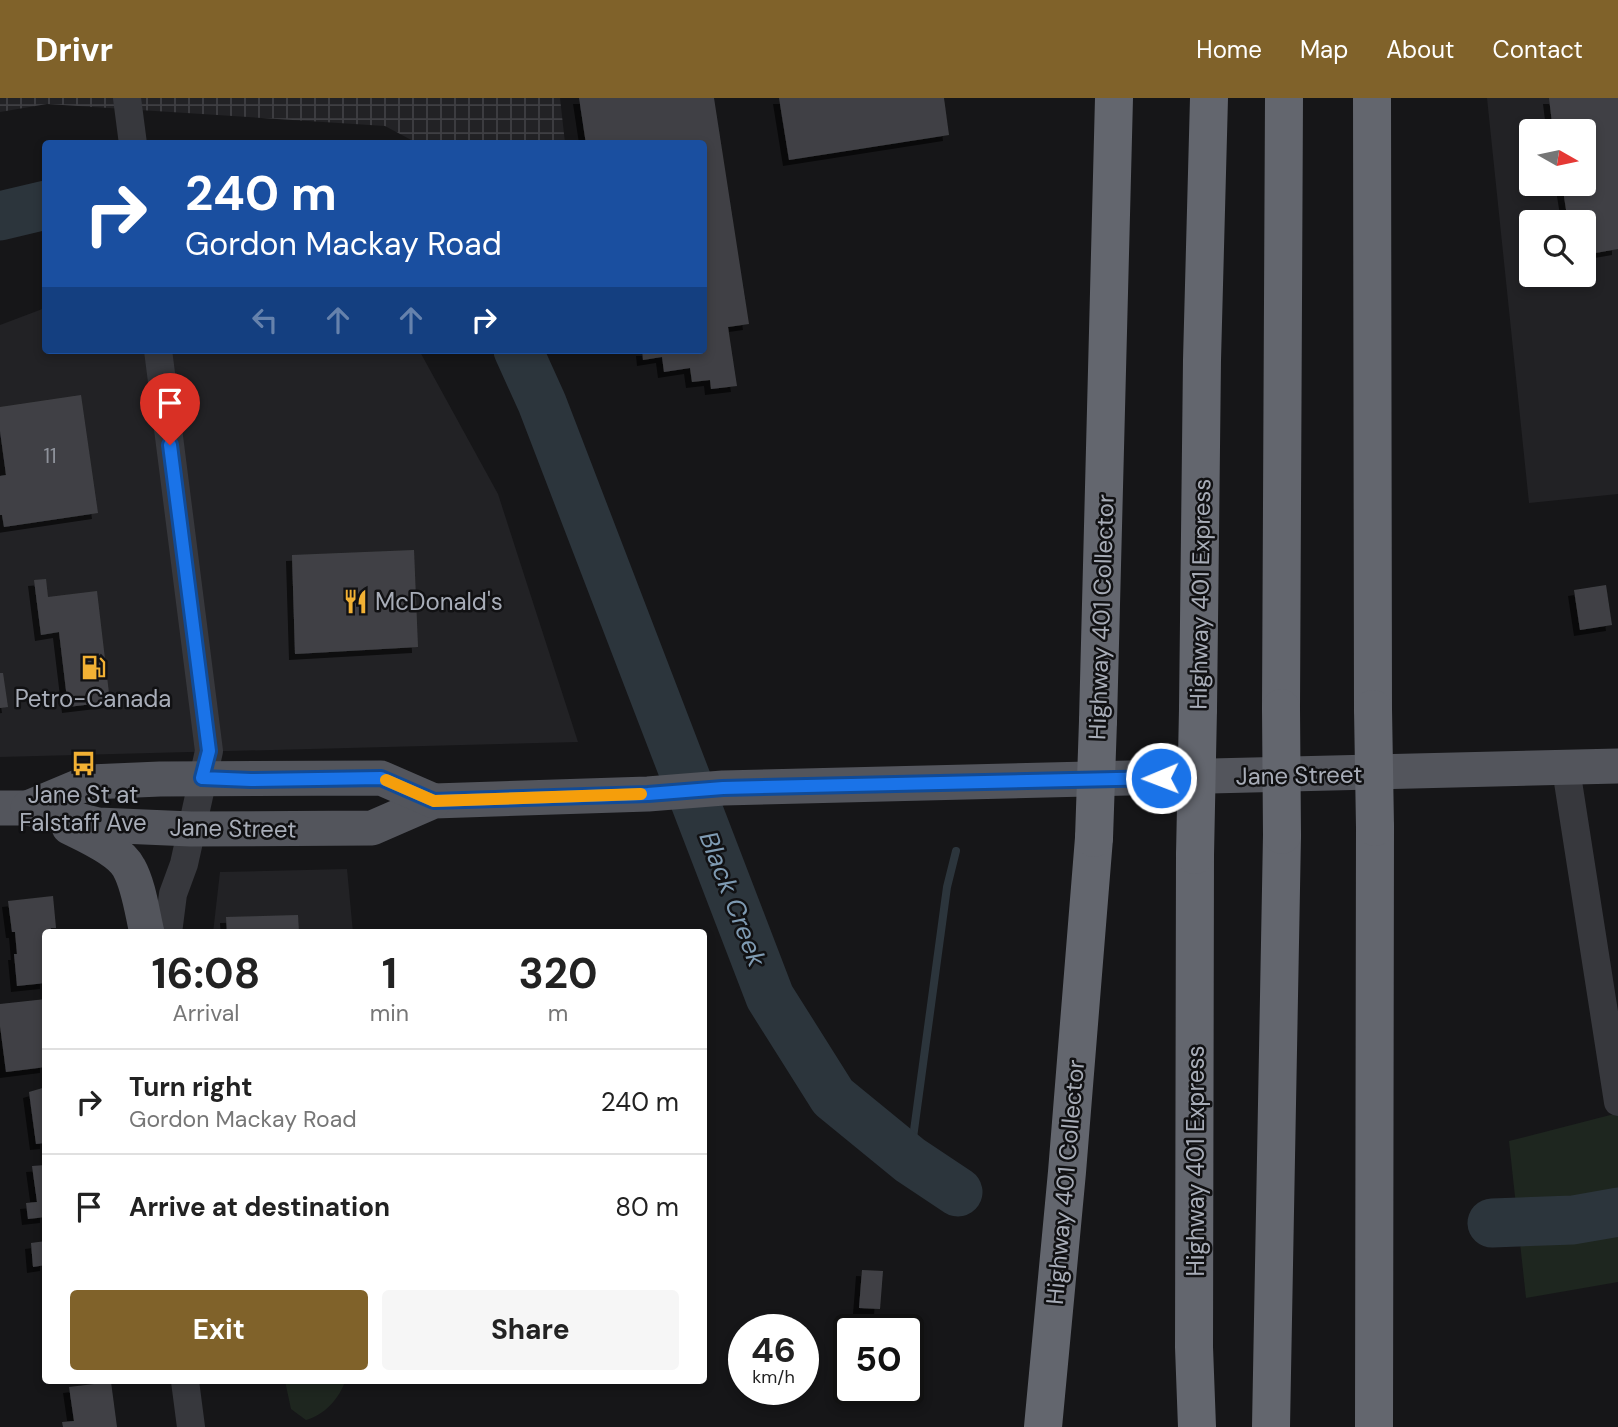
<!DOCTYPE html>
<style>
:root{--surface:#fff;--page:#f6f6f6;--text:#222;--muted:#767676;--line:#e0e0e0;--accent:#80622a}
body{margin:0;font-family:"DM Sans",sans-serif;background:var(--page);color:var(--text);height:100vh;display:flex;flex-direction:column;font-size:26px;white-space:nowrap}
*{box-sizing:border-box;margin:0}
p{font-size:23px;color:var(--muted)}
.icon{flex:none;width:38px;height:38px;fill:none;stroke:currentColor;stroke-width:2;stroke-linecap:round;stroke-linejoin:round}
.map{position:relative;flex:1;overflow:hidden}
.sheet{position:absolute;left:42px;top:831px;width:665px;height:455px;display:flex;flex-direction:column;background:var(--surface);border-radius:7px;box-shadow:0 4px 10px #0003}
.sheet>*{flex:none}
.guide{position:absolute;left:42px;top:42px;width:665px;height:214px;border-radius:7px;box-shadow:0 4px 10px #0003;background:#1a4fa0;color:#fff;overflow:hidden}
.needle{width:46px;rotate:99deg}
.buttons{position:absolute;left:1519px;top:21px;display:grid;gap:14px}
.buttons a{display:grid;place-items:center;width:77px;height:77px;border-radius:7px;background:var(--surface);box-shadow:0 4px 10px #0003;font-size:35px}
.speed{position:absolute;left:728px;top:1216px;display:flex;gap:14px;font-size:35px;font-weight:700;text-align:center}
.speed>*{display:grid;place-content:center;width:91px;height:91px;border-radius:50%;background:var(--surface);box-shadow:0 4px 10px #0003;line-height:1}
.speed small{font-size:18px;font-weight:400}
.speed .limit{border:4px solid #111;border-radius:10px;background:#fff;color:#111}
.pin{position:absolute;display:grid;place-items:center;width:60px;height:60px;color:#fff;margin:-72px -30px;border-radius:50% 50% 50% 0;rotate:-45deg;box-shadow:0 0 7px #0007}
.pin .icon{rotate:45deg}
.me{position:absolute;width:77px;margin:-38px;rotate:269deg;stroke-linejoin:round;filter:drop-shadow(0 0 5px #0008)}
.turn{display:flex;align-items:center;gap:24px;height:147px;padding:0 28px;font-size:32px}
.turn .icon{width:91px;height:91px;stroke-width:2.5}
.turn b{display:block;font-size:49px;line-height:60px}
.lanes{display:flex;align-items:center;height:66px;padding:0 28px;background:#0003;justify-content:center;gap:35px;direction:ltr}
.lanes .off{opacity:.35}
.eta{display:flex;justify-content:space-evenly;align-items:center;height:119px;text-align:center}
.eta b{font-size:42px;font-weight:700;line-height:49px}
.primary-button{display:flex;gap:14px;margin-top:auto;padding:14px 28px}
.primary-button a{flex:1;height:80px;border-radius:7px;background:var(--accent);color:#fff;font-size:28px;font-weight:700;line-height:80px;text-align:center}
.primary-button a+a{background:var(--page);color:var(--text)}
ul{padding:0;list-style:none}
li{display:flex;align-items:center;gap:21px;height:105px;padding:0 28px;border-top:2px solid var(--line)}
li div{flex:1}
li b{display:block;font-size:26px}
li em{font-style:normal}
header{display:flex;align-items:center;gap:42px;box-sizing:border-box;height:98px;padding:0 35px;background:var(--accent);color:#fff}
header strong{font-size:33px}
nav{display:flex;gap:38px;margin-inline-start:auto;font-size:24px}
.map>svg:first-child{display:block}
</style>
<header>
<strong>Drivr</strong>
<nav><a>Home</a><a>Map</a><a>About</a><a>Contact</a></nav>
</header>
<div class="map">
<svg width="1618" height="1329" viewBox="0 0 1618 1329">
<defs>
<pattern id="industrial-grid" width="8" height="8" patternUnits="userSpaceOnUse" patternTransform="scale(1.75)"><rect width="8" height="8" fill="#222225"/><path d="M0 4h8M4 0v8" fill="none" stroke="#3f3f43"/></pattern>
<filter id="shadow"><feDropShadow dx="-6" dy="6" stdDeviation="0" flood-color="#0009"/></filter>
</defs>
<rect width="100%" height="100%" fill="#161618"/>
<g fill="#222225" fill-rule="evenodd">
<path d="M 1487,0 L 1618,0 L 1618,396 L 1529,405 ZM 1531,33 L 1584,33 L 1584,86 L 1531,86 ZM 1531,124 L 1584,124 L 1584,177 L 1531,177 Z"/>
<path d="M 45,210 L 46,252 L 419,252 L 498,396 L 578,644 L 0,659 L 0,227 Z"/>
<path d="M 347,771 L 353,835 L 213,835 L 220,774 Z"/>
</g>
<path fill="url(#industrial-grid)" d="M 0,0 L 560,0 L 565,45 L 417,45 L 385,28 L 47,6 L 0,14 Z"/>
<g fill="#1e261f">
<path d="M 1618,1015 L 1618,1184 L 1526,1200 L 1509,1043 Z"/>
<path d="M 285,1283 L 345,1283 C 340,1300 323,1318 306,1322 L 291,1311 Z"/>
</g>
<g fill="none" stroke-linecap="round" stroke-linejoin="round">
<path stroke="#2c353c" stroke-width="8" d="M 910,1062 L 947,789 L 956,753"/>
<g stroke="#2c353c" stroke-width="49">
<path d="M 0,118 L 46,107"/>
<path d="M 518,252 L 542,305 L 770,899 L 833,999 L 910,1062 L 958,1094"/>
<path d="M 1492,1125 L 1573,1122 L 1618,1114"/>
</g>
</g>
<g fill="#404145" filter="url(#shadow)">
<path d="M 579,0 L 714,0 L 749,226 L 728,229 L 737,288 L 711,291 L 710,282 L 692,284 L 690,270 L 664,274 L 662,259 L 643,262 L 642,252 L 704,252 L 704,46 L 586,46 Z"/>
<path d="M 779,0 L 944,0 L 949,37 L 789,62 Z"/>
<path d="M 1549,0 L 1618,0 L 1618,151 L 1584,157 L 1584,124 L 1568,124 L 1562,86 L 1584,86 L 1584,33 L 1553,33 Z"/>
<path d="M 81,297 L 98,415 L 4,429 L 2,417 L 0,417 L 0,378 L 6,377 L 0,333 L 0,309 Z"/>
<path d="M 414,452 L 418,549 L 295,556 L 292,457 Z"/>
<path d="M 46,481 L 48,499 L 97,493 L 110,604 L 68,609 L 59,534 L 41,537 L 34,482 Z"/>
<path d="M 1606,487 L 1612,527 L 1580,532 L 1574,492 Z"/>
<path d="M 0,575 L 3,575 L 8,609 L 0,610 Z"/>
<path d="M 53,798 L 56,830 L 51,830 L 51,835 L 46,835 L 46,885 L 17,888 L 14,856 L 17,856 L 15,834 L 12,834 L 8,803 Z"/>
<path d="M 298,817 L 299,835 L 227,835 L 226,819 Z"/>
<path d="M 46,901 L 46,969 L 6,974 L 0,928 L 0,906 Z"/>
<path d="M 46,989 L 46,1045 L 36,1046 L 29,994 Z"/>
<path d="M 46,1067 L 46,1119 L 28,1121 L 26,1105 L 37,1104 L 32,1068 Z"/>
<path d="M 46,1143 L 46,1167 L 33,1169 L 31,1145 Z"/>
<path d="M 862,1172 L 883,1173 L 880,1211 L 859,1210 Z"/>
<path d="M 111,1284 L 117,1329 L 63,1329 L 62,1324 L 74,1323 L 69,1289 Z"/>
</g>
<g fill="none" stroke-linecap="round" stroke-linejoin="round">
<g stroke="#37383d" stroke-width="28">
<path d="M 127,0 L 133,46"/>
<path d="M 158,252 L 209,653 L 184,766 L 173,796 L 168,835"/>
<path d="M 1566,671 L 1618,1004"/>
<path d="M 185,1283 L 191,1329"/>
</g>
<g stroke="#53555c" stroke-width="35">
<path d="M 0,710 L 28,710 L 98,727 L 191,731 L 372,730 L 434,703 L 648,696 L 723,690 L 1618,668"/>
<path d="M 28,710 L 90,684 L 160,681 L 381,680 L 434,703"/>
<path d="M 69,729 C 87,738 120,752 129,770 C 139,788 142,814 147,835"/>
</g>
<g stroke="#63666e" stroke-width="38">
<path d="M 1372,0 L 1373,611"/>
<path d="M 1281,610 L 1284,0"/>
<path d="M 1198,611 L 1202,262 L 1209,0"/>
<path d="M 1098,623 L 1114,0"/>
<path d="M 1195,757 L 1194,1249 L 1197,1329"/>
<path d="M 1043,1329 L 1067,1074 L 1094,740"/>
<path d="M 1271,1329 L 1282,737"/>
<path d="M 1374,1329 L 1375,729"/>
</g>
<g stroke="#63666e" stroke-width="38">
<path d="M 1281,610 L 1282,737"/>
<path d="M 1373,611 L 1375,729"/>
<path d="M 1094,740 L 1098,623"/>
<path d="M 1195,757 L 1198,611"/>
</g>
</g>
<g fill="none" stroke-linecap="round" stroke-linejoin="round">
<defs>
<path id="route" d="M 170,347 L 209,653 L 202,680 L 251,682 L 381,680 L 434,703 L 648,696 L 723,690 L 1161,680"/>
</defs>
<use href="#route" stroke="#114b97" stroke-width="18"/>
<use href="#route" stroke="#1a73e8" stroke-width="12"/>
<path stroke="#f59e0b" stroke-width="12" d="M 386,682 L 434,703 L 641,696"/>
</g>
<defs>
<symbol id="restaurant-bare" viewBox="-9 -9 18 18"><path d="M-5-6h1v4h1v-4h1v4h1v-4h1v5L-1.5 .5V6h-2V.5L-5-1ZM5-6V6H3V1.5H1.5Q1.5-4 5-6Z" fill="#f2b134" stroke="#111113" stroke-width="2.5" paint-order="stroke"/></symbol>
<symbol id="fuel-bare" viewBox="-9 -9 18 18"><path d="M-5.5-6h7V0h2V4h1.3V-2.5L3-4.5l.8-.8L6-3V5H2.5V1h-1V6h-7ZM-4.2-4.7v3.2H.2V-4.7Z" fill="#f2b134" stroke="#111113" stroke-width="2.5" paint-order="stroke"/></symbol>
<symbol id="bus-bare" viewBox="-9 -9 18 18"><path d="M-5-6H5V4H4V6H2V4H-2V6H-4V4H-5ZM-3.5-4V0h7V-4ZM-3.5 1.2v1.5H-2V1.2ZM2 1.2v1.5H3.5V1.2Z" fill="#f2b134" stroke="#111113" stroke-width="2.5" paint-order="stroke"/></symbol>
</defs>
<g fill-rule="evenodd">
<use href="#restaurant-bare" x="338" y="486" width="35" height="35"/>
<use href="#fuel-bare" x="76" y="552" width="35" height="35"/>
<use href="#bus-bare" x="66" y="648" width="35" height="35"/>
</g>
<g text-anchor="middle" dominant-baseline="central" stroke-width="5" stroke-linejoin="round" paint-order="stroke">
<g font-size="21" fill="#8e929b">
<text x="50" y="358">11</text>
</g>
<g font-size="24" fill="#a8adb8" stroke="#111113">
<text transform="translate(1200 496) rotate(-89)">Highway 401 Express</text>
<text transform="translate(1101 519) rotate(-88)">Highway 401 Collector</text>
<text transform="translate(1299 677) rotate(-1)">Jane Street</text>
<text transform="translate(233 730) rotate(1)">Jane Street</text>
<text transform="translate(1195 1063) rotate(-90)">Highway 401 Express</text>
<text transform="translate(1065 1084) rotate(-85)">Highway 401 Collector</text>
</g>
<g font-size="24" fill="#a8adb8" stroke="#111113">
<text x="375" y="503" text-anchor="start">McDonald's</text>
<text x="93" y="600">Petro-Canada</text>
<text x="83" y="696">Jane St at<tspan x="83" dy="28">Falstaff Ave</tspan></text>
</g>
<g font-size="26" font-style="italic" fill="#7f9bb3" stroke="#111113">
<text transform="translate(733 801) rotate(69)">Black Creek</text>
</g>
</g>
</svg>
<div class="buttons">
<a><svg class="needle" viewBox="-14 -14 28 28"><path d="M0-13l5 13h-10z" fill="#e53935"/><path d="M0 13l5-13h-10z" fill="#767676"/></svg></a>
<a><svg class="icon" aria-label="search" viewBox="0 0 24 24"><circle cx="10" cy="10" r="6"/><path d="M15 15l6 6"/></svg></a>
</div>
<div class="speed"><div>46<small>km/h</small></div><div class="limit">50</div></div>
<div class="pin" style="left:170px;top:347px;background:#d93025"><svg class="icon" aria-label="arrive" viewBox="0 0 24 24"><path d="M6 21V4h12l-3 4 3 4H6"/></svg></div>
<svg class="me" style="left:1161px;top:680px" viewBox="-20 -20 40 40"><circle r="17" fill="#1a73e8" stroke="#fff" stroke-width="3"/><path d="M0-11L8 9 0 5-8 9z" fill="#fff"/></svg>
<div class="guide">
<div class="turn"><svg class="icon" aria-label="right" viewBox="0 0 24 24"><path d="M7 20v-9h11M14 6l5 5-5 5"/></svg><div><b>240 m</b>Gordon Mackay Road</div></div>
<div class="lanes"><svg class="icon off" aria-label="left" viewBox="0 0 24 24"><path d="M17 20v-9H6M10 6l-5 5 5 5"/></svg><svg class="icon off" aria-label="ahead" viewBox="0 0 24 24"><path d="M12 20V5M6 11l6-6 6 6"/></svg><svg class="icon off" aria-label="ahead" viewBox="0 0 24 24"><path d="M12 20V5M6 11l6-6 6 6"/></svg><svg class="icon" aria-label="right" viewBox="0 0 24 24"><path d="M7 20v-9h11M14 6l5 5-5 5"/></svg></div>
</div>
<section class="sheet">
<div class="eta">
<div><b>16:08</b><p>Arrival</p></div>
<div><b>1</b><p>min</p></div>
<div><b>320</b><p>m</p></div>
</div>
<ul>
<li><svg class="icon" aria-label="right" viewBox="0 0 24 24"><path d="M7 20v-9h11M14 6l5 5-5 5"/></svg><div><b>Turn right</b><p>Gordon Mackay Road</p></div><em>240 m</em></li>
<li><svg class="icon" aria-label="arrive" viewBox="0 0 24 24"><path d="M6 21V4h12l-3 4 3 4H6"/></svg><div><b>Arrive at destination</b></div><em>80 m</em></li>
</ul>
<div class="primary-button"><a>Exit</a><a>Share</a></div>
</section>
</div>
